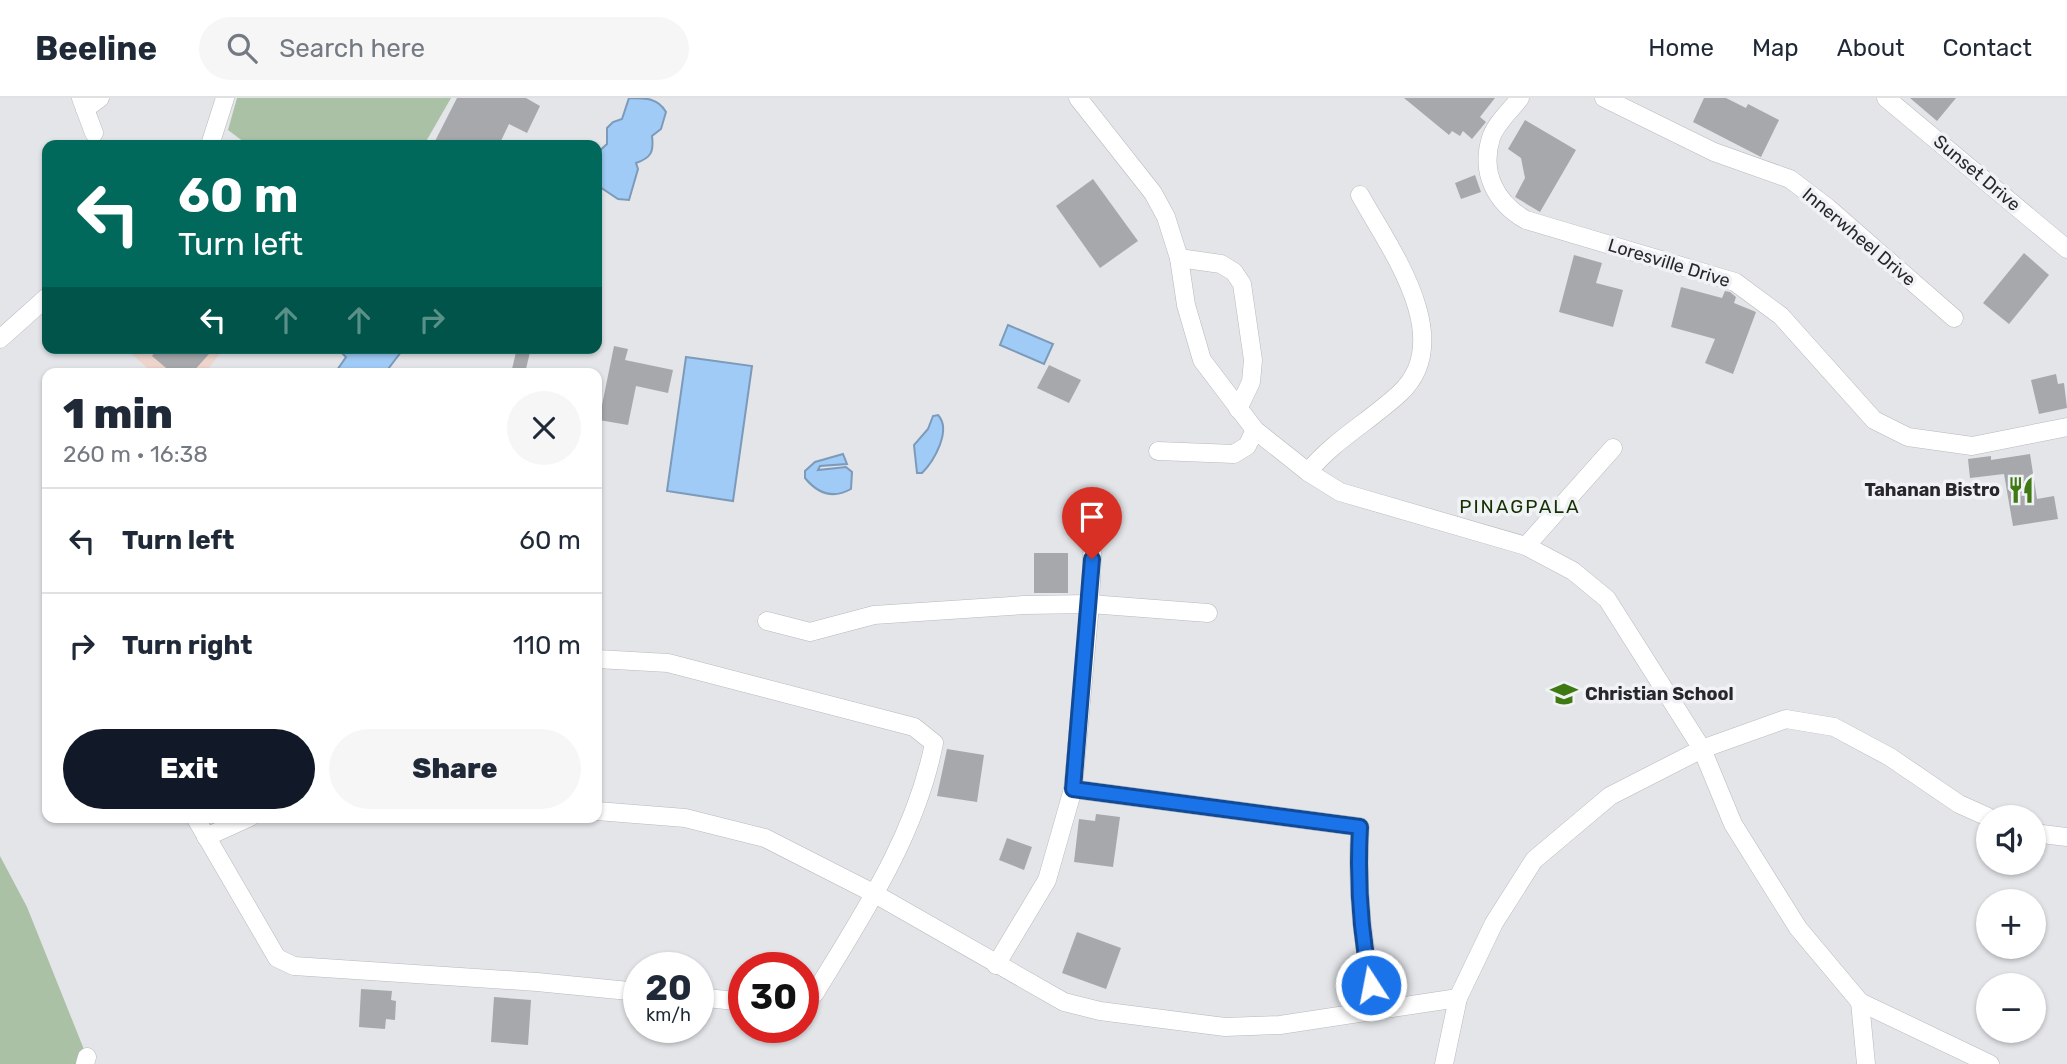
<!DOCTYPE html>
<meta charset="utf-8">
<style>
:root{--surface:#fff;--page:#f6f6f7;--text:#1f2937;--muted:#747a83;--line:#e0e1e3;--accent:#111827}
body{margin:0;font-family:Rubik,sans-serif;background:var(--page);color:var(--text);height:100vh;display:flex;flex-direction:column;font-size:26px;white-space:nowrap}
*{box-sizing:border-box;margin:0}
p{font-size:23px;color:var(--muted)}
.icon{flex:none;width:38px;height:38px;fill:none;stroke:currentColor;stroke-width:2;stroke-linecap:round;stroke-linejoin:round}
.map{position:relative;flex:1;overflow:hidden}
.sheet{position:absolute;left:42px;top:270px;width:560px;height:455px;display:flex;flex-direction:column;background:var(--surface);border-radius:14px;box-shadow:0 2px 5px #0004}
.sheet>*{flex:none}
.hud{position:absolute;left:42px;top:42px;width:560px;height:214px;border-radius:14px;box-shadow:0 2px 5px #0004;background:#00695c;color:#fff;overflow:hidden}
.buttons{position:absolute;left:1976px;top:707px;display:grid;gap:14px}
.buttons a{display:grid;place-items:center;width:70px;height:70px;border-radius:50%;background:var(--surface);box-shadow:0 2px 5px #0004;font-size:35px}
.speed{position:absolute;left:623px;top:854px;display:flex;gap:14px;font-size:35px;font-weight:700;text-align:center}
.speed>*{display:grid;place-content:center;width:91px;height:91px;border-radius:50%;background:var(--surface);box-shadow:0 2px 5px #0004;line-height:1}
.speed small{font-size:18px;font-weight:400}
.speed .limit{border:10px solid #d22;background:#fff;color:#111}
.pin{position:absolute;display:grid;place-items:center;width:60px;height:60px;color:#fff;margin:-72px -30px;border-radius:50% 50% 50% 0;rotate:-45deg;box-shadow:0 0 7px #0007}
.pin .icon{rotate:45deg}
.me{position:absolute;width:77px;margin:-38px;rotate:349deg;stroke-linejoin:round;filter:drop-shadow(0 0 5px #0008)}
.turn{display:flex;align-items:center;gap:24px;height:147px;padding:0 21px;font-size:32px}
.turn .icon{width:91px;height:91px;stroke-width:2.5}
.turn b{display:block;font-size:49px;line-height:60px}
.lanes{display:flex;align-items:center;height:66px;padding:0 21px;background:#0003;justify-content:center;gap:35px;direction:ltr}
.lanes .off{opacity:.35}
.round{display:grid;place-items:center;flex:none;width:74px;height:74px;border-radius:37px;background:var(--page)}
.overview{display:flex;align-items:center;justify-content:space-between;height:119px;padding:0 21px}
h1{font-size:42px;font-weight:800;line-height:52px}
.button{display:flex;gap:14px;margin-top:auto;padding:14px 21px}
.button a{flex:1;height:80px;border-radius:42px;background:var(--accent);color:#fff;font-size:28px;font-weight:800;line-height:80px;text-align:center}
.button a+a{background:var(--page);color:var(--text)}
ul{padding:0;list-style:none}
li{display:flex;align-items:center;gap:21px;height:105px;padding:0 21px;border-top:2px solid var(--line)}
li div{flex:1}
li b{display:block;font-size:26px}
li em{font-style:normal}
header{display:flex;align-items:center;gap:42px;box-sizing:border-box;height:98px;padding:0 35px;background:var(--surface);border-bottom:2px solid var(--line)}
header strong{font-size:33px}
nav{display:flex;gap:38px;margin-inline-start:auto;font-size:24px}
.search{width:490px;height:63px;background:var(--page);display:flex;align-items:center;gap:18px;box-sizing:border-box;padding:0 24px;border-radius:38px;color:var(--muted);font-size:26px}
.map>svg:first-child{display:block}
</style>
<header>
<strong>Beeline</strong>
<div class="search"><svg class="icon" aria-label="search" viewBox="0 0 24 24"><circle cx="10" cy="10" r="6"/><path d="M15 15l6 6"/></svg>Search here</div>
<nav><a>Home</a><a>Map</a><a>About</a><a>Contact</a></nav>
</header>
<div class="map">
<svg width="2067" height="966" viewBox="0 0 2067 966">
<rect width="100%" height="100%" fill="#e3e5e9"/>
<path fill="#eed5cc" d="M 125,250 L 224,250 L 205,275 L 153,275 Z"/>
<g fill="#aac1a6">
<path d="M 237,0 L 451,0 L 424,47 L 248,47 L 228,32 Z"/>
<path d="M 0,758 L 27,809 L 87,959 L 85,966 L 0,966 Z"/>
</g>
<g fill="#a0cbf6" stroke="#7c9ab9" stroke-width="2">
<path d="M 629,0 C 646,0 658,0 666,14 L 661,31 L 652,38 C 654,54 651,60 636,65 L 638,71 L 629,102 L 618,101 L 597,87 L 597,55 L 607,46 L 607,30 L 613,24 L 622,21 Z"/>
<path d="M 1008,227 L 1053,246 L 1044,266 L 1000,247 Z"/>
<path d="M 337,250 L 404,250 L 385,275 L 335,275 L 346,259 Z"/>
<path d="M 686,259 L 752,268 L 733,403 L 667,393 Z"/>
<path d="M 938,317 C 952,332 934,363 922,375 L 917,375 L 914,347 L 928,331 L 933,318 Z"/>
<path d="M 843,356 L 847,366 L 820,368 L 818,372 L 846,369 L 852,374 L 851,391 C 833,401 818,396 805,380 L 805,373 L 815,364 Z"/>
</g>
<g fill="#a6a8ac">
<path d="M 457,0 L 526,0 L 540,8 L 527,35 L 509,26 L 499,47 L 433,47 Z"/>
<path d="M 1404,0 L 1495,0 L 1480,19 L 1486,24 L 1472,41 L 1463,33 L 1460,38 L 1452,33 L 1449,37 Z"/>
<path d="M 1704,0 L 1726,0 L 1746,10 L 1748,6 L 1779,22 L 1761,59 L 1693,24 Z"/>
<path d="M 1910,0 L 1956,0 L 1937,23 Z"/>
<path d="M 1525,22 L 1576,52 L 1540,114 L 1515,99 L 1525,80 L 1521,60 L 1508,51 Z"/>
<path d="M 1475,77 L 1481,94 L 1461,101 L 1455,85 Z"/>
<path d="M 1093,81 L 1138,143 L 1100,170 L 1056,108 Z"/>
<path d="M 2024,155 L 2049,177 L 2009,226 L 1983,205 Z"/>
<path d="M 1574,157 L 1602,165 L 1596,185 L 1623,192 L 1613,229 L 1559,214 Z"/>
<path d="M 1681,189 L 1722,200 L 1725,193 L 1730,194 L 1736,199 L 1734,205 L 1756,214 L 1733,276 L 1705,265 L 1715,241 L 1671,229 Z"/>
<path d="M 614,248 L 628,251 L 625,262 L 673,272 L 668,295 L 636,288 L 628,327 L 599,322 Z"/>
<path d="M 158,250 L 202,250 L 209,256 L 192,275 L 172,275 L 152,258 Z"/>
<path d="M 517,250 L 531,250 L 525,275 L 512,271 Z"/>
<path d="M 1049,267 L 1081,282 L 1069,305 L 1037,290 Z"/>
<path d="M 2056,276 L 2058,286 L 2064,285 L 2067,310 L 2039,316 L 2031,282 Z"/>
<path d="M 2030,356 L 2037,401 L 2054,398 L 2058,421 L 2013,428 L 2004,376 L 1970,380 L 1968,361 L 1991,358 L 1991,362 Z"/>
<rect x="1034" y="455" width="34" height="40"/>
<path d="M 947,651 L 984,657 L 977,704 L 937,698 Z"/>
<path d="M 1096,716 L 1120,719 L 1113,769 L 1074,764 L 1079,721 L 1095,723 Z"/>
<path d="M 1007,740 L 1032,749 L 1024,772 L 999,762 Z"/>
<path d="M 1077,834 L 1121,850 L 1106,891 L 1062,875 Z"/>
<path d="M 361,891 L 392,893 L 391,902 L 396,903 L 395,922 L 386,921 L 385,931 L 359,929 Z"/>
<path d="M 494,899 L 531,902 L 528,947 L 491,944 Z"/>
</g>
<g fill="none" stroke-linecap="round" stroke-linejoin="round">
<defs>
<g id="minor">
<path d="M 81,0 L 94,35"/>
<path d="M 1078,0 L 1153,95 L 1166,119 L 1179,160 L 1186,207 L 1202,262 L 1255,332 L 1308,374 L 1340,394 L 1526,448 L 1573,473 L 1607,501 L 1702,651 L 1733,726 L 1798,830 L 1860,904 L 1990,966"/>
<path d="M 1520,0 C 1511,12 1495,26 1491,40 C 1480,75 1496,105 1526,122 L 1735,184 L 1781,218 L 1874,322 L 1908,339 L 1972,348 L 2067,329"/>
<path d="M 1604,0 L 1714,54 L 1790,81 L 1828,110 L 1954,220"/>
<path d="M 1886,0 L 2067,151"/>
<path d="M 85,11 L 100,0"/>
<path d="M 210,47 L 225,0"/>
<path d="M 1179,160 L 1221,166 L 1234,174 L 1242,186 L 1253,262 L 1251,284 L 1238,311"/>
<path d="M 0,241 L 47,199"/>
<path d="M 1158,353 L 1234,356 L 1247,348 L 1255,332"/>
<path d="M 1308,374 C 1334,342 1370,323 1400,295 C 1458,241 1388,148 1360,97"/>
<path d="M 1526,448 L 1613,350"/>
<path d="M 767,523 L 810,534 L 874,517 L 1024,507 L 1090,506 L 1208,515"/>
<path d="M 597,561 L 668,565 L 914,629 L 934,645 C 916,737 863,816 815,895 L 803,900"/>
<path d="M 1073,691 L 1360,729 C 1356,799 1363,845 1376,913"/>
<path d="M 597,713 L 685,720 L 765,740 L 875,796 L 1064,904 L 1100,913 L 1225,929 L 1280,927 L 1458,900"/>
<path d="M 195,719 L 277,860 L 294,868 L 537,884 L 639,894"/>
<path d="M 2034,735 L 2067,739"/>
<path d="M 206,739 L 250,719"/>
<path d="M 996,867 L 1047,782 L 1073,691 L 1090,506 L 1094,416"/>
<path d="M 698,899 L 744,904"/>
<path d="M 1860,904 L 1866,966"/>
<path d="M 85,966 L 87,959"/>
<path d="M 1444,966 L 1458,900 L 1494,825 L 1534,762 L 1610,698 L 1702,651 L 1786,621 L 1834,629 L 1890,659 L 1959,706 L 1988,719"/>
</g>
</defs>
<use href="#minor" stroke="#b7b9bd" stroke-width="19"/>
<use href="#minor" stroke="#fff" stroke-width="18"/>
</g>
<g fill="none" stroke-linecap="round" stroke-linejoin="round">
<defs>
<path id="route" d="M 1092,461 L 1073,691 L 1360,729 C 1357,784 1360,833 1371,887"/>
</defs>
<use href="#route" stroke="#114b97" stroke-width="18"/>
<use href="#route" stroke="#1a73e8" stroke-width="12"/>
</g>
<defs>
<symbol id="restaurant-bare" viewBox="-9 -9 18 18"><path d="M-5-6h1v4h1v-4h1v4h1v-4h1v5L-1.5 .5V6h-2V.5L-5-1ZM5-6V6H3V1.5H1.5Q1.5-4 5-6Z" fill="#3f7911" stroke="#f0f2f6" stroke-width="2.5" paint-order="stroke"/></symbol>
<symbol id="school-bare" viewBox="-9 -9 18 18"><path d="M0-5L7-2L0 1L-7-2ZM-4 1L0 2.5L4 1V4Q0 6-4 4Z" fill="#3f7911" stroke="#f0f2f6" stroke-width="2.5" paint-order="stroke"/></symbol>
</defs>
<g fill-rule="evenodd">
<use href="#restaurant-bare" x="2002" y="373" width="38" height="38"/>
<use href="#school-bare" x="1545" y="577" width="38" height="38"/>
</g>
<g text-anchor="middle" dominant-baseline="central" stroke-width="7" stroke-linejoin="round" paint-order="stroke">
<g font-size="18" fill="#28282a" stroke="#f0f2f6">
<text transform="translate(1977 75) rotate(40)">Sunset Drive</text>
<text transform="translate(1859 139) rotate(40)">Innerwheel Drive</text>
<text transform="translate(1669 165) rotate(17)">Loresville Drive</text>
</g>
<g font-size="18" font-weight="bold" fill="#28282a" stroke="#f0f2f6" text-anchor="end">
<text x="2000" y="392">Tahanan Bistro</text>
<text x="1585" y="596" text-anchor="start">Christian School</text>
</g>
<g font-size="19" letter-spacing="2" fill="#153102" stroke="#f0f2f6">
<text x="1520" y="408">PINAGPALA</text>
</g>
</g>
</svg>
<div class="buttons">
<a><svg class="icon" aria-label="sound" viewBox="0 0 24 24"><path d="M4 9h4l5-4v14l-5-4H4zM17 9q2 3 0 6"/></svg></a>
<a>+</a>
<a>−</a>
</div>
<div class="speed"><div>20<small>km/h</small></div><div class="limit">30</div></div>
<div class="pin" style="left:1092px;top:461px;background:#d93025"><svg class="icon" aria-label="arrive" viewBox="0 0 24 24"><path d="M6 21V4h12l-3 4 3 4H6"/></svg></div>
<svg class="me" style="left:1371px;top:887px" viewBox="-20 -20 40 40"><circle r="17" fill="#1a73e8" stroke="#fff" stroke-width="3"/><path d="M0-11L8 9 0 5-8 9z" fill="#fff"/></svg>
<div class="hud">
<div class="turn"><svg class="icon" aria-label="left" viewBox="0 0 24 24"><path d="M17 20v-9H6M10 6l-5 5 5 5"/></svg><div><b>60 m</b>Turn left</div></div>
<div class="lanes"><svg class="icon" aria-label="left" viewBox="0 0 24 24"><path d="M17 20v-9H6M10 6l-5 5 5 5"/></svg><svg class="icon off" aria-label="ahead" viewBox="0 0 24 24"><path d="M12 20V5M6 11l6-6 6 6"/></svg><svg class="icon off" aria-label="ahead" viewBox="0 0 24 24"><path d="M12 20V5M6 11l6-6 6 6"/></svg><svg class="icon off" aria-label="right" viewBox="0 0 24 24"><path d="M7 20v-9h11M14 6l5 5-5 5"/></svg></div>
</div>
<section class="sheet">
<div class="overview"><div><h1>1 min</h1><p>260 m · 16:38</p></div><a class="round"><svg class="icon" aria-label="close" viewBox="0 0 24 24"><path d="M6 6l12 12M18 6L6 18"/></svg></a></div>
<ul>
<li><svg class="icon" aria-label="left" viewBox="0 0 24 24"><path d="M17 20v-9H6M10 6l-5 5 5 5"/></svg><div><b>Turn left</b></div><em>60 m</em></li>
<li><svg class="icon" aria-label="right" viewBox="0 0 24 24"><path d="M7 20v-9h11M14 6l5 5-5 5"/></svg><div><b>Turn right</b></div><em>110 m</em></li>
</ul>
<div class="button"><a>Exit</a><a>Share</a></div>
</section>
</div>
